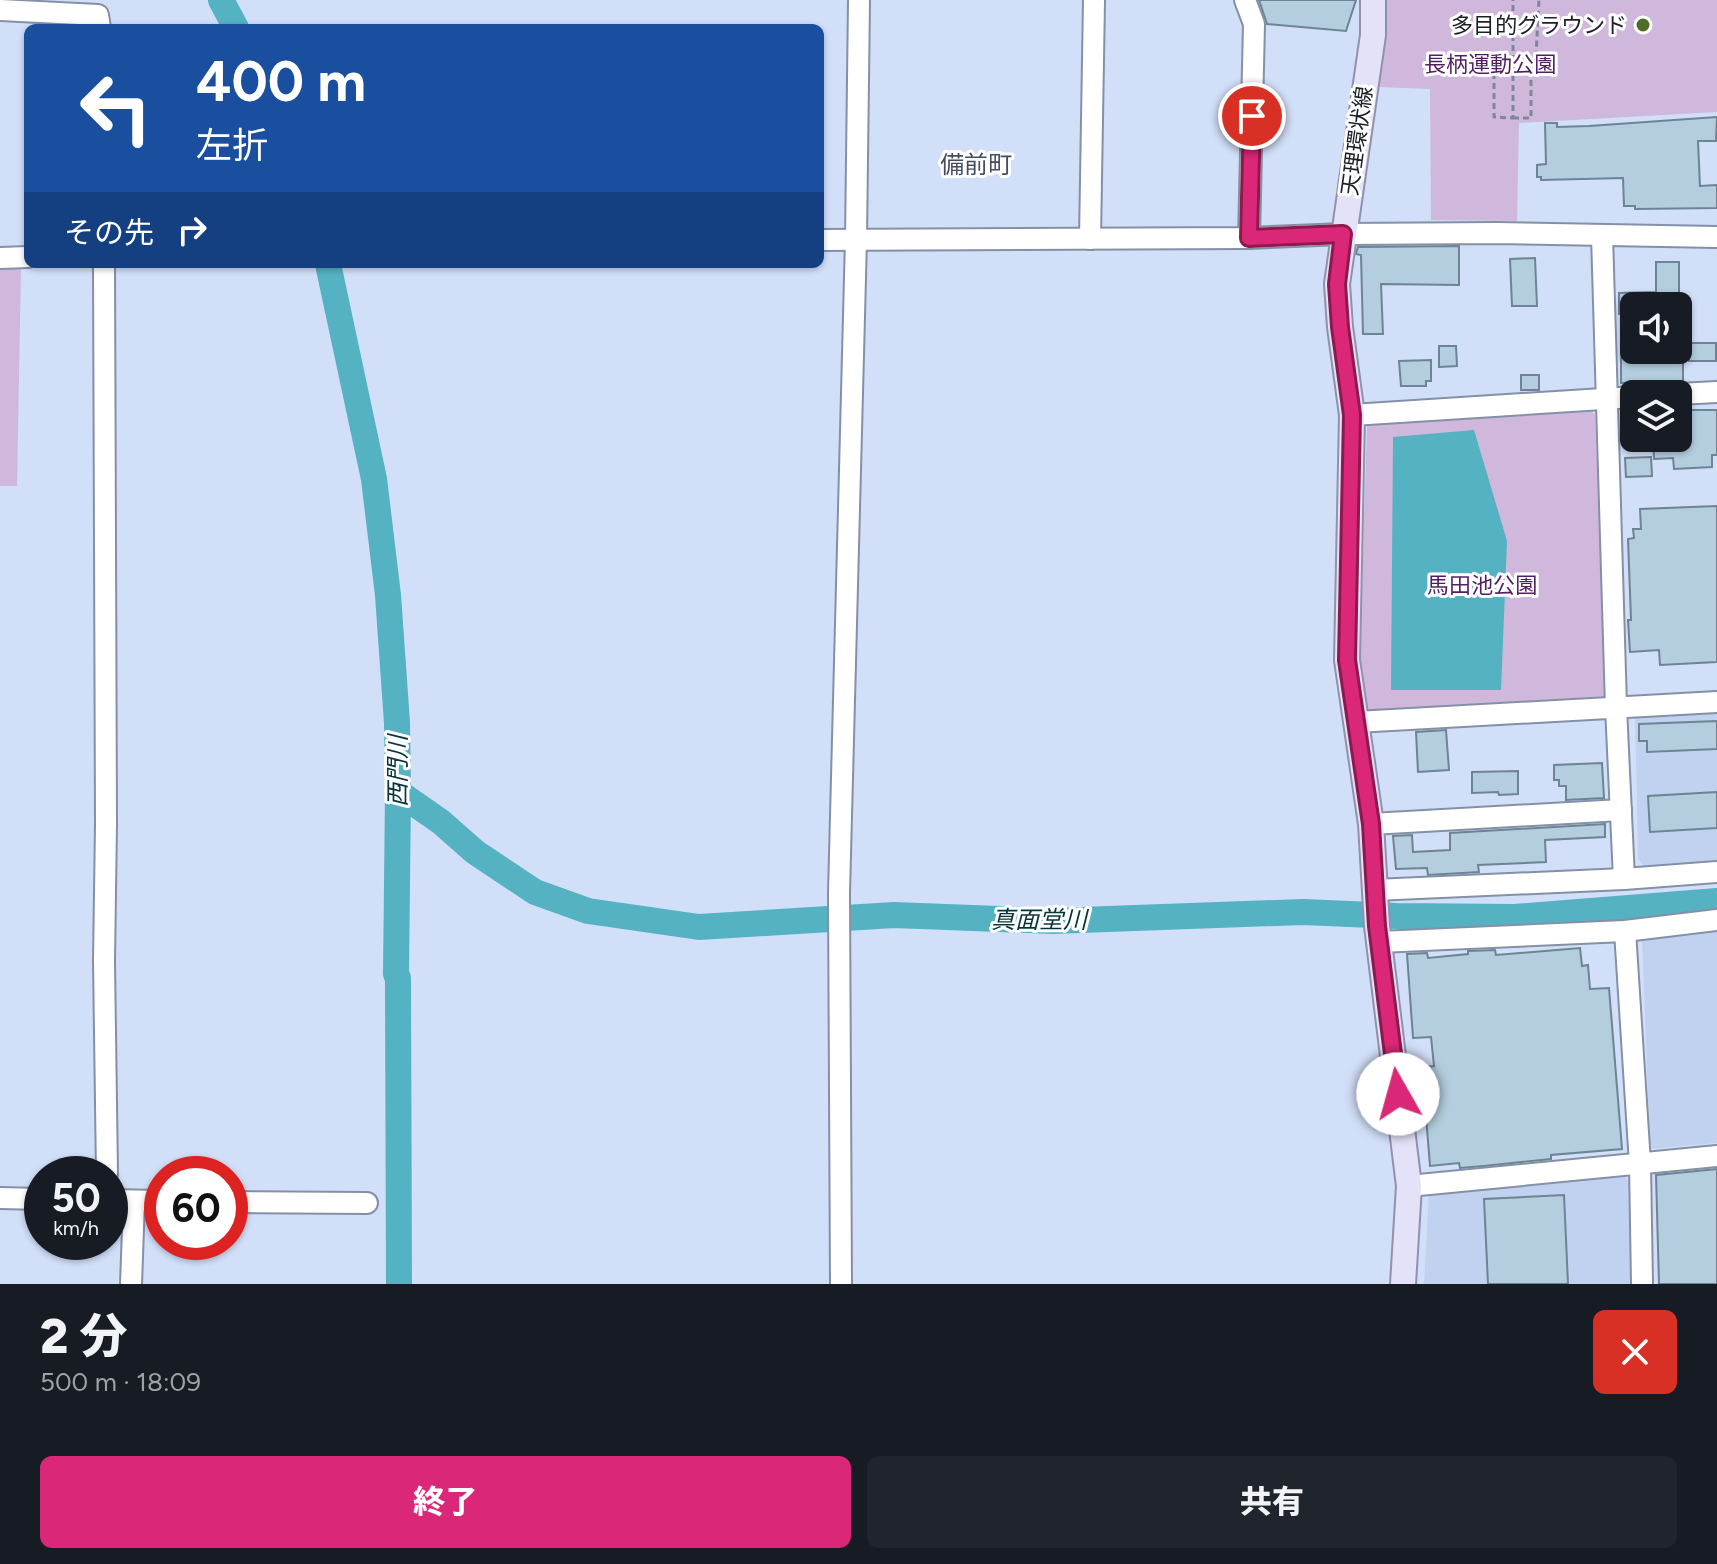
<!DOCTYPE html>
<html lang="ja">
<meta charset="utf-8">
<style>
:root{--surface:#171b24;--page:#20242c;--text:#f1f3f6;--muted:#9ea1a6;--accent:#db2777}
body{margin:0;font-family:Figtree,"Noto Sans JP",sans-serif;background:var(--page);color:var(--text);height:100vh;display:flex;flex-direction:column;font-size:30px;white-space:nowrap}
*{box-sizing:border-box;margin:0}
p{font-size:26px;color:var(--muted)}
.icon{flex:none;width:44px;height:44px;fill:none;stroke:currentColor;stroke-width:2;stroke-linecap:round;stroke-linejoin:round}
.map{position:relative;height:1284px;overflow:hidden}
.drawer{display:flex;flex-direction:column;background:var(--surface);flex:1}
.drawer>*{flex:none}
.banner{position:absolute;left:24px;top:24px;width:800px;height:244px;border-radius:12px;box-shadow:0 2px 6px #0004;background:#1a4fa0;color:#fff;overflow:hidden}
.buttons{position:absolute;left:1620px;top:292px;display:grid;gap:16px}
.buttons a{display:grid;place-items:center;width:72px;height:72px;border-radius:12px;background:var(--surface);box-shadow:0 2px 6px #0004;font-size:40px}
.speed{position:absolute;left:24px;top:1156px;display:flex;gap:16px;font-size:40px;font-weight:700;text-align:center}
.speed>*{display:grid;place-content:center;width:104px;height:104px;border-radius:50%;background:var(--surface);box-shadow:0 2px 6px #0004;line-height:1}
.speed small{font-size:20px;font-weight:400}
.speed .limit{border:12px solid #d22;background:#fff;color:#111}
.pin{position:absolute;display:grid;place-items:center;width:68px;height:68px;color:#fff;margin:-34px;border:4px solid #fff;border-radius:50%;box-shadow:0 2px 8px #0007}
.me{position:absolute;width:88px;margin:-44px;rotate:353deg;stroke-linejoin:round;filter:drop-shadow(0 0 6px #0008)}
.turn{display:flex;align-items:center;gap:28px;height:168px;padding:0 40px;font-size:36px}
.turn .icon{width:104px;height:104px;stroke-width:2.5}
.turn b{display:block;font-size:56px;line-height:68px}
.then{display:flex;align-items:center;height:76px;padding:0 40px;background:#0003;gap:16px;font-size:30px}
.round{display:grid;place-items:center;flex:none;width:84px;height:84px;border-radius:12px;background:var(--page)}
.summary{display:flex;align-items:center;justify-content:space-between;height:136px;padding:0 40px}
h1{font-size:48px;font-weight:800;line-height:60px}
.cta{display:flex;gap:16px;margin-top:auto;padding:16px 40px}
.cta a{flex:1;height:92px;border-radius:12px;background:var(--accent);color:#fff;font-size:32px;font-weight:800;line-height:92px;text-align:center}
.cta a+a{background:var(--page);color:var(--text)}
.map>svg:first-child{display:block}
</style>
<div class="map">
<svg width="1717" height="1284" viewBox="0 0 1717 1284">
<rect width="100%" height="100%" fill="#d2dff8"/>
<g fill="#c1d2f0">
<path d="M 1717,707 L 1717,861 L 1645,868 L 1638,859 L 1635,711 Z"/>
<path d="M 1717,926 L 1717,1143 L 1650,1149 L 1642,937 Z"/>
<path d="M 1624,1174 L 1629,1182 L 1631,1284 L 1424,1284 L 1429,1191 Z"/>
</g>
<g fill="#d0b8dc">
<path d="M 1386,0 L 1717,0 L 1717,112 L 1519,123 L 1517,221 L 1431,220 L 1430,89 L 1378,87 Z"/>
<path d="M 21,268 L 17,486 L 0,486 L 0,269 Z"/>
<path d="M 1583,407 L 1595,414 L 1606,698 L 1604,701 L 1373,713 L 1372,710 L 1363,709 L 1360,651 L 1367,426 L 1373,419 Z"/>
</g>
<path fill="#54b2c2" d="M 1474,430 L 1507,541 L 1501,690 L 1391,690 L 1393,437 Z"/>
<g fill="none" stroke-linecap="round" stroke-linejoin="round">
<g stroke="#54b2c2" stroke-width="26">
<path d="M 221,0 L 236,28"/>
<path d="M 328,264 L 374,479 L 388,595 L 397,723 L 398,792 L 396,974 L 398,978 L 399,1284"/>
<path d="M 398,792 L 441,822 L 475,852 L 535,892 L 588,911 L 699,927 L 894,915 L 1053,921 L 1303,912 L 1396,916 L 1515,917 L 1717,901"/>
</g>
</g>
<g fill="#b4cedf" stroke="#6c8493" stroke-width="2">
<path d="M 1259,0 L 1356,0 L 1346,31 L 1267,24 Z"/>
<path d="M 1717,117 L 1716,141 L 1698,141 L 1700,186 L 1717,185 L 1717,208 L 1635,209 L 1635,206 L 1624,206 L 1623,178 L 1541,180 L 1541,177 L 1537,177 L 1537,165 L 1546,164 L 1545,123 L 1557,123 L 1557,127 L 1589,126 Z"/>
<path d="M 1459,246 L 1459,285 L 1381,284 L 1383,334 L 1363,334 L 1361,255 L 1356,254 L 1358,247 Z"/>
<path d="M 1535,258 L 1537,306 L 1512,306 L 1510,259 Z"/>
<path d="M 1656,262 L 1679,262 L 1679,306 L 1634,306 L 1634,313 L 1619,314 L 1619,293 L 1656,292 Z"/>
<rect x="1689" y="343" width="27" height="18"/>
<path d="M 1439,346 L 1456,346 L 1457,366 L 1439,367 Z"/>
<path d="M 1683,351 L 1683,381 L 1621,383 L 1621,352 Z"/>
<path d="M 1431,360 L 1431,381 L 1426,381 L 1426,386 L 1401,386 L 1399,361 Z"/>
<rect x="1521" y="375" width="18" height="15"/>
<path d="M 1678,410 L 1717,410 L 1717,455 L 1712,455 L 1712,467 L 1674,469 L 1673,458 L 1654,459 L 1653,438 L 1678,438 Z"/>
<path d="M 1651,457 L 1652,476 L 1626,477 L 1625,458 Z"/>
<path d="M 1717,506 L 1717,662 L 1660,665 L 1659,650 L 1630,652 L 1628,620 L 1631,620 L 1628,539 L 1634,538 L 1633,529 L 1641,529 L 1640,509 Z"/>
<path d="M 1717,721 L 1717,749 L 1647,752 L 1647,741 L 1639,741 L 1639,724 Z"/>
<path d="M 1446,730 L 1449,770 L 1418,772 L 1416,732 Z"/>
<path d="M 1602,763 L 1604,798 L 1566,800 L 1566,786 L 1559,786 L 1559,780 L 1554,780 L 1554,765 Z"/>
<path d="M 1518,771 L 1518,794 L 1499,795 L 1498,792 L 1472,793 L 1472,772 Z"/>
<path d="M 1717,792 L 1717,828 L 1650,832 L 1648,796 Z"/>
<path d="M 1605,824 L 1605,837 L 1545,840 L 1546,862 L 1478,865 L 1479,872 L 1428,875 L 1427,868 L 1396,869 L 1393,836 L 1412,835 L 1413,852 L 1450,850 L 1450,833 Z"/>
<path d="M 1580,948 L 1582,966 L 1588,965 L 1590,989 L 1609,988 L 1622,1149 L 1551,1155 L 1551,1159 L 1484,1166 L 1460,1168 L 1459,1163 L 1430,1166 L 1422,1067 L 1434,1066 L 1431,1037 L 1413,1038 L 1407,954 L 1427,953 L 1428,958 L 1468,954 L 1468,951 L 1495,950 L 1496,955 Z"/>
<path d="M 1717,1169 L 1717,1284 L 1659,1284 L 1656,1175 Z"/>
<path d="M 1564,1195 L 1568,1284 L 1488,1284 L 1484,1199 Z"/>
</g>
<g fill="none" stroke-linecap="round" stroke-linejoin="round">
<defs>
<g id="minor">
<path d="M 1245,0 L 1254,24 L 1249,238"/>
<path d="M 0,10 L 98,15 L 100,28"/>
<path d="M 1602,235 L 1616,707 L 1624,879"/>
<path d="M 1090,239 L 1094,0"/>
<path d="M 820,240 L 1249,238 L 1343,234 L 1496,233 L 1717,237"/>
<path d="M 0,258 L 28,257"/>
<path d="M 104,264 L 106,824 L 104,961 L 107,1174"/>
<path d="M 1678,394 L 1717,392"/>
<path d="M 1352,415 L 1634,397"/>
<path d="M 1356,722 L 1717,702"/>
<path d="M 1371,824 L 1621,810"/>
<path d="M 1374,890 L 1624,879 L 1717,872"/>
<path d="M 1625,931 L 1640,1164 L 1642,1284"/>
<path d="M 1379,942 L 1625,931 L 1717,920"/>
<path d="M 1409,1186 L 1717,1156"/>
<path d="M 0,1198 L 42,1199"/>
<path d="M 110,1200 L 162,1201"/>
<path d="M 230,1202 L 367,1203"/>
<path d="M 131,1284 L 134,1201"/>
<path d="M 841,1284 L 839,893 L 856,239 L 859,0"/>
</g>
<path id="major" d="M 1373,0 L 1373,35 L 1337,284 L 1340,327 L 1352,415 L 1347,660 L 1371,824 L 1377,926 L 1409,1186 L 1403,1284"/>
</defs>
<use href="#minor" stroke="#8490a6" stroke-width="24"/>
<use href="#major" stroke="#9191ac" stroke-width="28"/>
<g stroke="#7e8799" stroke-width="3" stroke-dasharray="6 4" stroke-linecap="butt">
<path d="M 1494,73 L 1494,117 L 1513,118 L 1513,0"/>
<path d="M 1513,118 L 1531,118 L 1531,75 L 1536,56 L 1539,0"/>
</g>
<use href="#minor" stroke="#fff" stroke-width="20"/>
<use href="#major" stroke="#e3e2f8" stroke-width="24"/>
</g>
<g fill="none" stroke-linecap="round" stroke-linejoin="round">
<defs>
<path id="route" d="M 1252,116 L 1249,238 L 1343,234 L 1337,284 L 1340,327 L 1352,415 L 1347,660 L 1371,824 L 1377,926 L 1398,1094"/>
</defs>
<use href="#route" stroke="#8e194d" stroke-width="20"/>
<use href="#route" stroke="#db2777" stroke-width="14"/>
</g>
<circle fill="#4d6e26" stroke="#fff" stroke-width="3" cx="1643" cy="25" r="8"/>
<g text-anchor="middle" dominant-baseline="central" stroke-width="6" stroke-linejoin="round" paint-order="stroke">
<g font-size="22" fill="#1a1f27" stroke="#fff" text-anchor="end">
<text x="1627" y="25">多目的グラウンド</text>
</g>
<g font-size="22" fill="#501f63" stroke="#fff">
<text x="1490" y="64">長柄運動公園</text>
<text x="1482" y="585">馬田池公園</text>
</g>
<g font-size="22" fill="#1a1f27" stroke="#fff">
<text transform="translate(1357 141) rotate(-82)">天理環状線</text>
</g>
<g font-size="24" fill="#434e61" stroke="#fff">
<text x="976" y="164">備前町</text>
</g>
<g font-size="24" font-style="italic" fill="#05343b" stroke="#fff">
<text transform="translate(397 771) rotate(-90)">西門川</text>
<text x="1039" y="919">真面堂川</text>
</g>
</g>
</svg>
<div class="buttons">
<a><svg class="icon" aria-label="sound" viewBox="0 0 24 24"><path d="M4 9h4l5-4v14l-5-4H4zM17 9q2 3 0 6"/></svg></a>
<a><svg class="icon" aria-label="layers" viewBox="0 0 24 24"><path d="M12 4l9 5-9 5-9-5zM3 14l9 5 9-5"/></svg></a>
</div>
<div class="speed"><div>50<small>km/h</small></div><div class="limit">60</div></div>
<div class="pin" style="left:1252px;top:116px;background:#d93025"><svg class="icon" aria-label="arrive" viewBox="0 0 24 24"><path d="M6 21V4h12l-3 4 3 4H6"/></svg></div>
<svg class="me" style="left:1398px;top:1094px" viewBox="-20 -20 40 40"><circle r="19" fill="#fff"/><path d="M0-13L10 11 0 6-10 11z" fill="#db2777"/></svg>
<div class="banner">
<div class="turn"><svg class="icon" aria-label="left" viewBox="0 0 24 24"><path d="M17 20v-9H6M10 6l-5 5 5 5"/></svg><div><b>400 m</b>左折</div></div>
<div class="then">その先<svg class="icon" aria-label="right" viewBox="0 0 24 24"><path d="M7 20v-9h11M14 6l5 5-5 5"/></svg></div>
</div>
</div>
<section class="drawer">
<div class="summary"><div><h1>2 分</h1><p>500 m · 18:09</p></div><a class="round" style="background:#d93025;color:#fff"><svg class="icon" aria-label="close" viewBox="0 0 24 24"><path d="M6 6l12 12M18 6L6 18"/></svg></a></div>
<div class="cta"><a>終了</a><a>共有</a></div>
</section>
